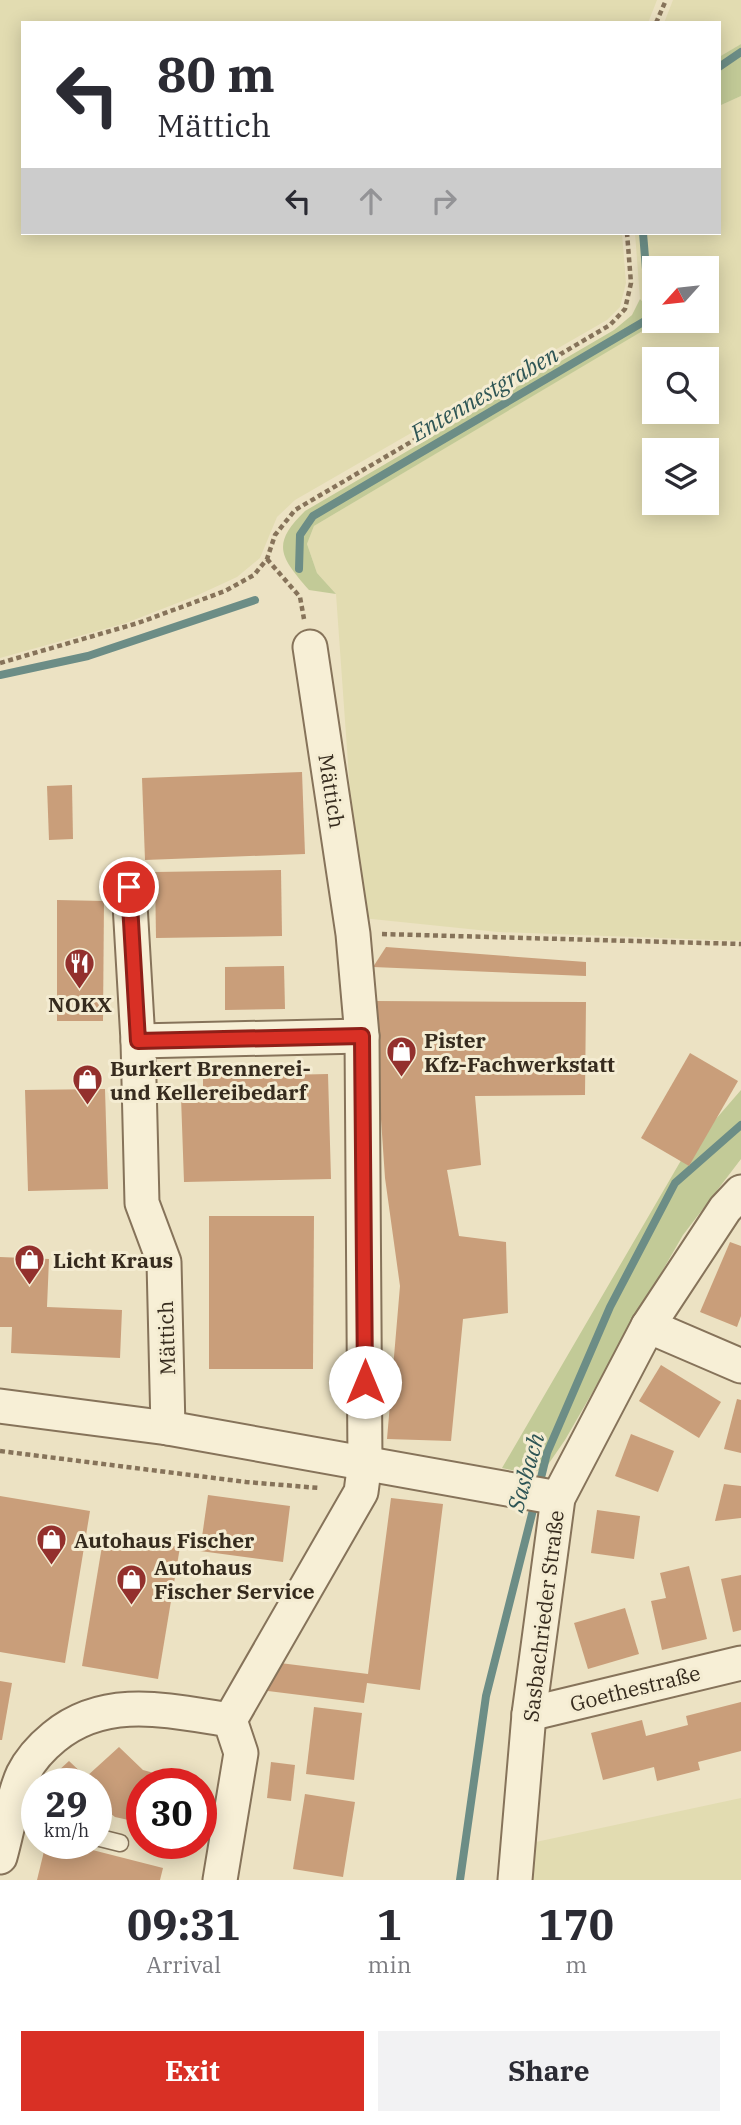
<!DOCTYPE html>
<meta charset="utf-8">
<style>
:root{--surface:#fff;--page:#f2f2f3;--text:#2b2b33;--muted:#7c7c81;--accent:#d93025}
body{margin:0;font-family:"IBM Plex Serif",serif;background:var(--page);color:var(--text);height:100vh;display:flex;flex-direction:column;font-size:26px;white-space:nowrap}
*{box-sizing:border-box;margin:0}
p{font-size:23px;color:var(--muted)}
.icon{flex:none;width:38px;height:38px;fill:none;stroke:currentColor;stroke-width:2;stroke-linecap:round;stroke-linejoin:round}
.map{position:relative;height:1880px;overflow:hidden}
.side{display:flex;flex-direction:column;background:var(--surface);flex:1}
.side>*{flex:none}
.banner{position:absolute;left:21px;top:21px;width:700px;height:214px;border-radius:0px;box-shadow:0 4px 18px #0003;background:#fff;color:var(--text);overflow:hidden}
.needle{width:46px;rotate:243deg}
.controls{position:absolute;left:642px;top:256px;display:grid;gap:14px}
.controls a{display:grid;place-items:center;width:77px;height:77px;border-radius:0px;background:var(--surface);box-shadow:0 4px 18px #0003;font-size:35px}
.speed{position:absolute;left:21px;top:1768px;display:flex;gap:14px;font-size:35px;font-weight:700;text-align:center}
.speed>*{display:grid;place-content:center;width:91px;height:91px;border-radius:50%;background:var(--surface);box-shadow:0 4px 18px #0003;line-height:1}
.speed small{font-size:18px;font-weight:400}
.speed .limit{border:10px solid #d22;background:#fff;color:#111}
.pin{position:absolute;display:grid;place-items:center;width:60px;height:60px;color:#fff;margin:-30px;border:4px solid #fff;border-radius:50%;box-shadow:0 2px 7px #0007}
.me{position:absolute;width:77px;margin:-38px;rotate:0deg;stroke-linejoin:round;filter:drop-shadow(0 0 5px #0008)}
.turn{display:flex;align-items:center;gap:24px;height:147px;padding:0 21px;font-size:32px}
.turn .icon{width:91px;height:91px;stroke-width:2.5}
.turn b{display:block;font-size:49px;line-height:60px}
.lanes{display:flex;align-items:center;height:66px;padding:0 21px;background:#0003;justify-content:center;gap:35px;direction:ltr}
.lanes .off{opacity:.35}
.eta{display:flex;justify-content:space-evenly;align-items:center;height:119px;text-align:center}
.eta b{font-size:42px;font-weight:800;line-height:49px}
.action{display:flex;gap:14px;margin-top:auto;padding:14px 21px}
.action a{flex:1;height:80px;border-radius:0px;background:var(--accent);color:#fff;font-size:28px;font-weight:800;line-height:80px;text-align:center}
.action a+a{background:var(--page);color:var(--text)}
.map>svg:first-child{display:block}
</style>
<div class="map">
<svg width="741" height="1880" viewBox="0 0 741 1880">
<rect width="100%" height="100%" fill="#ece2c3"/>
<g fill="#e2dcb1" fill-rule="evenodd">
<path d="M 0,0 L 657,0 L 648,23 L 23,23 L 23,233 L 622,233 L 626,283 L 620,307 L 607,320 L 295,500 L 277,517 L 260,558 L 237,577 L 198,595 L 126,623 L 0,658 Z"/>
<path d="M 673,0 L 741,0 L 741,44 L 719,57 L 719,23 L 664,23 Z"/>
<path d="M 741,96 L 741,941 L 498,932 L 362,918 L 358,904 L 336,594 L 317,573 L 307,544 L 314,526 L 660,320 L 707,320 L 707,268 L 654,268 L 654,314 L 640,299 L 635,233 L 719,233 L 719,106 ZM 654,359 L 707,359 L 707,411 L 654,411 ZM 654,450 L 707,450 L 707,502 L 654,502 Z"/>
<path d="M 741,1798 L 741,1880 L 530,1880 L 531,1843 Z"/>
</g>
<g fill="#c2ca97">
<path d="M 741,44 L 741,96 L 719,106 L 719,57 Z"/>
<path d="M 640,299 L 654,314 L 654,320 L 661,320 L 314,526 L 307,544 L 317,573 L 336,594 L 309,590 C 281,557 270,545 305,511 L 614,330 L 632,315 Z"/>
<path d="M 741,1090 L 741,1159 L 683,1235 L 565,1440 L 545,1469 L 525,1473 L 502,1468 L 683,1157 Z"/>
</g>
<g fill="none" stroke-linecap="round" stroke-linejoin="round">
<g stroke="#6c8d86" stroke-width="8">
<path d="M 719,67 L 741,52"/>
<path d="M 299,569 L 300,535 L 313,516 L 650,318 L 643,233"/>
<path d="M 0,675 L 88,656 L 255,600"/>
<path d="M 539,1486 L 547,1453 L 610,1307 L 675,1183 L 741,1125"/>
<path d="M 460,1880 L 486,1696 L 535,1502"/>
</g>
</g>
<g fill="#c99e7a">
<path d="M 302,772 L 305,854 L 145,860 L 142,778 Z"/>
<path d="M 72,785 L 73,839 L 49,840 L 47,786 Z"/>
<path d="M 281,870 L 282,936 L 156,938 L 155,872 Z"/>
<path d="M 57,900 L 104,901 L 103,1021 L 57,1021 Z"/>
<path d="M 386,947 L 586,962 L 586,976 L 373,967 Z"/>
<path d="M 284,966 L 285,1009 L 225,1010 L 225,967 Z"/>
<path d="M 373,1001 L 586,1002 L 585,1095 L 475,1096 L 481,1165 L 447,1170 L 459,1236 L 506,1242 L 508,1313 L 463,1319 L 451,1441 L 387,1439 L 400,1286 L 385,1178 Z"/>
<path d="M 690,1053 L 738,1081 L 689,1166 L 641,1138 Z"/>
<path d="M 328,1074 L 331,1179 L 184,1182 L 181,1097 L 203,1096 L 203,1077 Z"/>
<path d="M 105,1089 L 108,1189 L 28,1191 L 25,1090 Z"/>
<path d="M 209,1216 L 314,1216 L 313,1369 L 209,1369 Z"/>
<path d="M 730,1242 L 741,1246 L 741,1316 L 737,1327 L 700,1312 Z"/>
<path d="M 0,1257 L 49,1259 L 47,1307 L 122,1310 L 120,1358 L 11,1353 L 12,1327 L 0,1327 Z"/>
<path d="M 661,1365 L 721,1402 L 699,1438 L 639,1401 Z"/>
<path d="M 737,1399 L 741,1400 L 741,1453 L 724,1449 Z"/>
<path d="M 631,1434 L 674,1451 L 658,1492 L 615,1476 Z"/>
<path d="M 724,1484 L 741,1486 L 741,1518 L 715,1521 Z"/>
<path d="M 208,1495 L 290,1506 L 283,1562 L 200,1551 Z"/>
<path d="M 0,1496 L 90,1511 L 65,1663 L 0,1652 Z"/>
<path d="M 391,1498 L 443,1504 L 420,1690 L 367,1683 L 364,1703 L 268,1691 L 272,1662 L 368,1674 Z"/>
<path d="M 597,1510 L 640,1516 L 634,1559 L 591,1553 Z"/>
<path d="M 104,1534 L 180,1547 L 158,1679 L 82,1666 Z"/>
<path d="M 689,1566 L 707,1639 L 662,1650 L 651,1601 L 666,1598 L 660,1573 Z"/>
<path d="M 741,1575 L 741,1630 L 733,1632 L 721,1579 Z"/>
<path d="M 625,1608 L 639,1654 L 588,1669 L 574,1623 Z"/>
<path d="M 0,1681 L 12,1683 L 2,1740 L 0,1740 Z"/>
<path d="M 741,1702 L 741,1751 L 698,1762 L 700,1770 L 657,1781 L 654,1767 L 603,1780 L 591,1733 L 642,1720 L 646,1736 L 688,1725 L 686,1716 Z"/>
<path d="M 314,1707 L 362,1713 L 354,1780 L 306,1774 Z"/>
<path d="M 119,1747 L 143,1770 L 186,1782 L 142,1783 L 142,1823 L 115,1817 L 96,1802 L 96,1783 L 49,1783 L 47,1781 L 69,1761 L 86,1777 Z"/>
<path d="M 271,1762 L 295,1765 L 291,1801 L 267,1798 Z"/>
<path d="M 305,1794 L 355,1802 L 343,1877 L 293,1869 Z"/>
<path d="M 46,1843 L 65,1843 L 163,1868 L 160,1880 L 37,1880 Z"/>
</g>
<g fill="none" stroke-linecap="round" stroke-linejoin="round">
<defs>
<g id="lane">
<path d="M 12,1812 L 37,1820"/>
<path d="M 96,1837 L 120,1843"/>
</g>
<g id="street">
<path d="M 129,887 L 138,1041"/>
<path d="M 648,1326 L 741,1366"/>
<path d="M 0,1406 L 168,1428 L 558,1498"/>
<path d="M 168,1428 L 164,1262 L 142,1203 L 138,1041 L 362,1036"/>
<path d="M 529,1714 L 741,1663"/>
<path d="M 230,1720 L 361,1492 L 365,1462 L 362,1036 L 353,934 L 310,647"/>
<path d="M 0,1857 C 7,1833 13,1795 23,1774 C 30,1760 43,1746 54,1737 C 106,1694 170,1711 230,1720 L 241,1753 L 220,1880"/>
<path d="M 515,1880 L 529,1714 L 558,1498 L 648,1326 L 725,1209 L 741,1192"/>
</g>
</defs>
<use href="#lane" stroke="#86735a" stroke-width="19"/>
<use href="#street" stroke="#86735a" stroke-width="37"/>
<g stroke="#86735a" stroke-width="4.5" stroke-dasharray="5 3.5" stroke-linecap="butt">
<path d="M 656,23 L 666,0"/>
<path d="M 267,559 L 300,597 L 304,619"/>
<path d="M 0,663 L 138,623 L 225,591 L 254,575 L 267,559 L 275,535 L 295,510 L 610,325 L 625,309 L 631,283 L 627,233"/>
<path d="M 382,934 L 741,944"/>
<path d="M 0,1451 L 246,1482 L 319,1488"/>
</g>
<use href="#lane" stroke="#f7efd6" stroke-width="16"/>
<use href="#street" stroke="#f7efd6" stroke-width="33"/>
</g>
<g fill="none" stroke-linecap="round" stroke-linejoin="round">
<defs>
<path id="route" d="M 129,887 L 138,1041 L 362,1036 L 365,1382"/>
</defs>
<use href="#route" stroke="#8d1f18" stroke-width="18"/>
<use href="#route" stroke="#d93025" stroke-width="12"/>
</g>
<defs>
<symbol id="restaurant-pin" viewBox="-11 -11 22 30"><path d="M0 17L-7.5 6A9.5 9.5 0 1 1 7.5 6Z" fill="#93302d" stroke="#f4ecd2"/><path d="M-5-6h1v4h1v-4h1v4h1v-4h1v5L-1.5 .5V6h-2V.5L-5-1ZM5-6V6H3V1.5H1.5Q1.5-4 5-6Z" fill="#fff"/></symbol>
<symbol id="shop-pin" viewBox="-11 -11 22 30"><path d="M0 17L-7.5 6A9.5 9.5 0 1 1 7.5 6Z" fill="#93302d" stroke="#f4ecd2"/><path d="M-5-2.5h2.3a2.7 3.5 0 0 1 5.4 0H5L5.5 6h-11ZM-1.5-2.5h3a1.5 2.3 0 0 0-3 0Z" fill="#fff"/></symbol>
</defs>
<g fill-rule="evenodd">
<use href="#restaurant-pin" x="62" y="946" width="35" height="47"/>
<use href="#shop-pin" x="384" y="1034" width="35" height="47"/>
<use href="#shop-pin" x="70" y="1062" width="35" height="47"/>
<use href="#shop-pin" x="12" y="1242" width="35" height="47"/>
<use href="#shop-pin" x="34" y="1522" width="35" height="47"/>
<use href="#shop-pin" x="114" y="1562" width="35" height="47"/>
</g>
<g text-anchor="middle" dominant-baseline="central" stroke-width="6" stroke-linejoin="round" paint-order="stroke">
<g font-size="21" fill="#362b1e" stroke="#f4ecd2">
<text transform="translate(332 791) rotate(81)">Mättich</text>
<text transform="translate(166 1338) rotate(-92)">Mättich</text>
<text transform="translate(543 1616) rotate(-83)">Sasbachrieder Straße</text>
<text transform="translate(635 1688) rotate(-14)">Goethestraße</text>
</g>
<g font-size="21" font-weight="bold" fill="#362b1e" stroke="#f4ecd2" text-anchor="start">
<text x="80" y="1004" text-anchor="middle">NOKX</text>
<text x="424" y="1040">Pister<tspan x="424" dy="24">Kfz-Fachwerkstatt</tspan></text>
<text x="110" y="1068">Burkert Brennerei-<tspan x="110" dy="24">und Kellereibedarf</tspan></text>
<text x="53" y="1260">Licht Kraus</text>
<text x="74" y="1540">Autohaus Fischer</text>
<text x="154" y="1567">Autohaus<tspan x="154" dy="24">Fischer Service</tspan></text>
</g>
<g font-size="23" font-style="italic" fill="#2e5555" stroke="#f4ecd2">
<text transform="translate(484 393) rotate(-30)">Entennestgraben</text>
<text transform="translate(525 1472) rotate(-74)">Sasbach</text>
</g>
</g>
</svg>
<div class="controls">
<a><svg class="needle" viewBox="-14 -14 28 28"><path d="M0-13l5 13h-10z" fill="#e53935"/><path d="M0 13l5-13h-10z" fill="#7c7c81"/></svg></a>
<a><svg class="icon" aria-label="search" viewBox="0 0 24 24"><circle cx="10" cy="10" r="6"/><path d="M15 15l6 6"/></svg></a>
<a><svg class="icon" aria-label="layers" viewBox="0 0 24 24"><path d="M12 4l9 5-9 5-9-5zM3 14l9 5 9-5"/></svg></a>
</div>
<div class="speed"><div>29<small>km/h</small></div><div class="limit">30</div></div>
<div class="pin" style="left:129px;top:887px;background:#d93025"><svg class="icon" aria-label="arrive" viewBox="0 0 24 24"><path d="M6 21V4h12l-3 4 3 4H6"/></svg></div>
<svg class="me" style="left:365px;top:1382px" viewBox="-20 -20 40 40"><circle r="19" fill="#fff"/><path d="M0-13L10 11 0 6-10 11z" fill="#d93025"/></svg>
<div class="banner">
<div class="turn"><svg class="icon" aria-label="left" viewBox="0 0 24 24"><path d="M17 20v-9H6M10 6l-5 5 5 5"/></svg><div><b>80 m</b>Mättich</div></div>
<div class="lanes"><svg class="icon" aria-label="left" viewBox="0 0 24 24"><path d="M17 20v-9H6M10 6l-5 5 5 5"/></svg><svg class="icon off" aria-label="ahead" viewBox="0 0 24 24"><path d="M12 20V5M6 11l6-6 6 6"/></svg><svg class="icon off" aria-label="right" viewBox="0 0 24 24"><path d="M7 20v-9h11M14 6l5 5-5 5"/></svg></div>
</div>
</div>
<section class="side">
<div class="eta">
<div><b>09:31</b><p>Arrival</p></div>
<div><b>1</b><p>min</p></div>
<div><b>170</b><p>m</p></div>
</div>
<div class="action"><a>Exit</a><a>Share</a></div>
</section>
